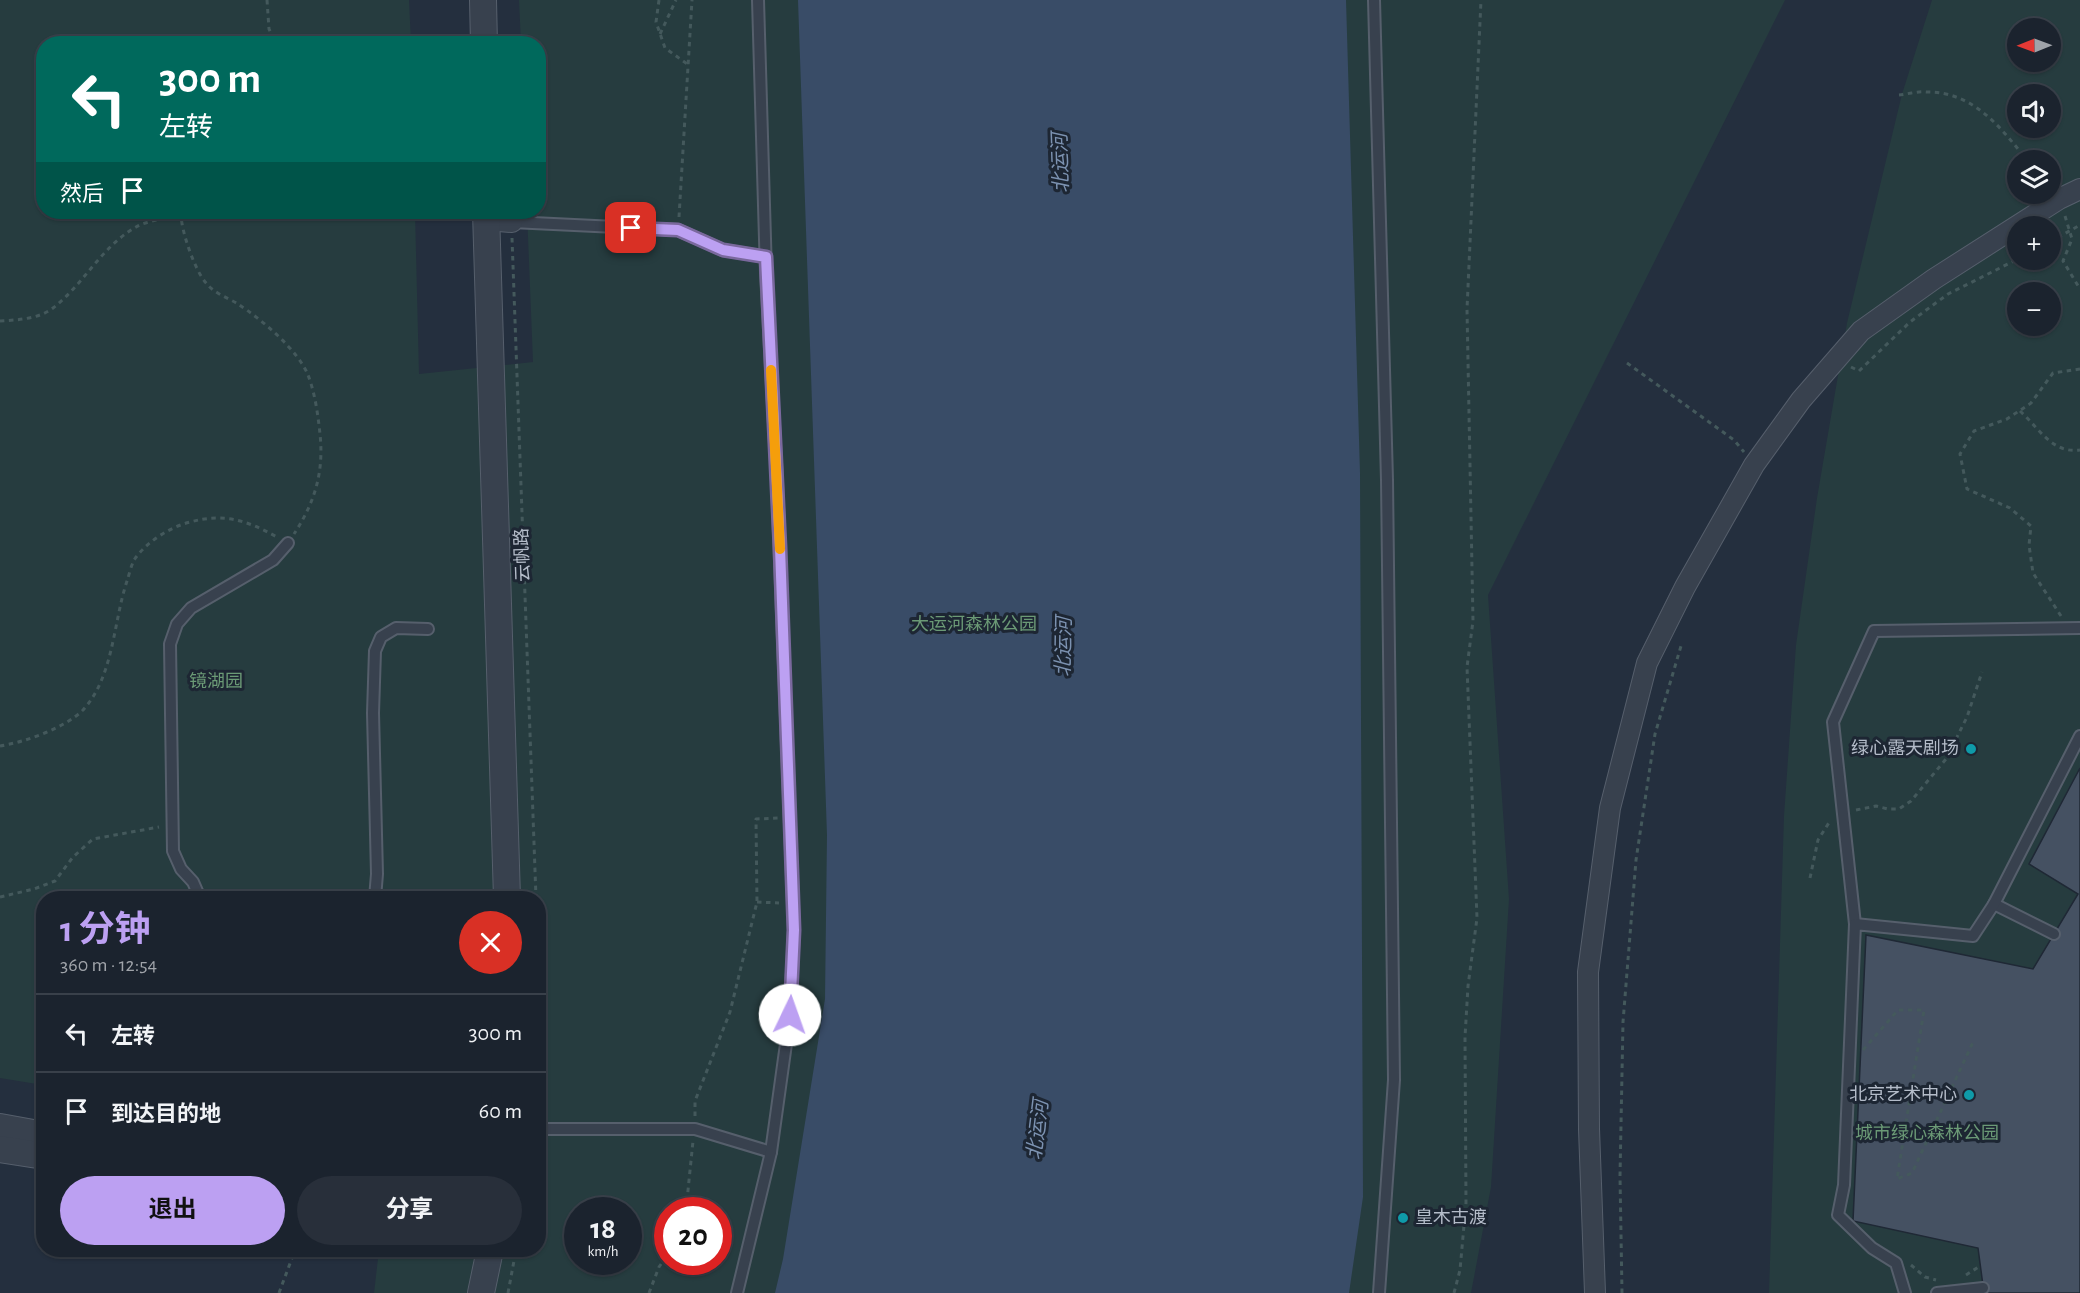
<!DOCTYPE html>
<html lang="zh">
<meta charset="utf-8">
<style>
:root{--surface:#1b232e;--page:#282f3a;--text:#f1f3f6;--muted:#a0a4aa;--line:#39404a;--accent:#bca0f2}
body{margin:0;font-family:"Alegreya Sans","Noto Sans SC",sans-serif;background:var(--page);color:var(--text);height:100vh;display:flex;flex-direction:column;font-size:22px;white-space:nowrap}
*{box-sizing:border-box;margin:0}
p{font-size:20px;color:var(--muted)}
.icon{flex:none;width:33px;height:33px;fill:none;stroke:currentColor;stroke-width:2;stroke-linecap:round;stroke-linejoin:round}
.map{position:relative;flex:1;overflow:hidden}
.side{position:absolute;left:36px;top:891px;width:510px;height:366px;display:flex;flex-direction:column;background:var(--surface);border-radius:24px;box-shadow:0 2px 4px #0004,0 0 0 2px var(--line)}
.side>*{flex:none}
.hud{position:absolute;left:36px;top:36px;width:510px;height:183px;border-radius:24px;box-shadow:0 2px 4px #0004,0 0 0 2px var(--line);background:#00695c;color:#fff;overflow:hidden}
.needle{width:39px;rotate:269deg}
.buttons{position:absolute;left:2007px;top:18px;display:grid;gap:12px}
.buttons a{display:grid;place-items:center;width:54px;height:54px;border-radius:50%;background:var(--surface);box-shadow:0 2px 4px #0004,0 0 0 2px var(--line);font-size:30px}
.speed{position:absolute;left:564px;top:1197px;display:flex;gap:12px;font-size:30px;font-weight:700;text-align:center}
.speed>*{display:grid;place-content:center;width:78px;height:78px;border-radius:50%;background:var(--surface);box-shadow:0 2px 4px #0004,0 0 0 2px var(--line);line-height:1}
.speed small{font-size:15px;font-weight:400}
.speed .limit{border:9px solid #d22;background:#fff;color:#111}
.pin{position:absolute;display:grid;place-items:center;width:51px;height:51px;color:#fff;margin:-26px;border-radius:12px;box-shadow:0 3px 9px #0006}
.me{position:absolute;width:66px;margin:-33px;rotate:3deg;stroke-linejoin:round;filter:drop-shadow(0 0 4px #0008)}
.turn{display:flex;align-items:center;gap:21px;height:126px;padding:0 24px;font-size:27px}
.turn .icon{width:78px;height:78px;stroke-width:2.5}
.turn b{display:block;font-size:42px;line-height:51px}
.then{display:flex;align-items:center;height:57px;padding:0 24px;background:#0003;gap:12px;font-size:22px}
.round{display:grid;place-items:center;flex:none;width:63px;height:63px;border-radius:32px;background:var(--page)}
.summary{display:flex;align-items:center;justify-content:space-between;height:102px;padding:0 24px}
h1{font-size:36px;font-weight:700;line-height:45px;color:var(--accent)}
.primary-button{display:flex;gap:12px;margin-top:auto;padding:12px 24px}
.primary-button a{flex:1;height:69px;border-radius:36px;background:var(--accent);color:#111;font-size:24px;font-weight:700;line-height:69px;text-align:center}
.primary-button a+a{background:var(--page);color:var(--text)}
ul{padding:0;list-style:none}
li{display:flex;align-items:center;gap:18px;height:78px;padding:0 24px;border-top:2px solid var(--line)}
li div{flex:1}
li b{display:block;font-size:22px}
li em{font-style:normal}
.map>svg:first-child{display:block}
</style>
<div class="map">
<svg width="2080" height="1293" viewBox="0 0 2080 1293">
<rect width="100%" height="100%" fill="#242f3e"/>
<g fill="#263c3f" fill-rule="evenodd">
<path d="M 0,0 L 409,0 L 411,43 L 44,44 L 44,212 L 415,212 L 419,374 L 533,362 L 527,212 L 538,212 L 538,44 L 521,43 L 519,0 L 1785,0 L 1488,595 L 1509,899 L 1491,1187 L 1471,1293 L 374,1293 L 379,1250 L 538,1250 L 538,898 L 44,898 L 43,1085 L 0,1078 ZM 578,1210 L 628,1210 L 628,1262 L 578,1262 ZM 668,1210 L 718,1210 L 718,1262 L 668,1262 Z"/>
<path d="M 1932,0 L 2080,0 L 2080,1293 L 1769,1293 L 1784,816 L 1796,645 L 1817,498 L 1847,323 L 1902,94 ZM 2018,28 L 2050,28 L 2050,62 L 2018,62 ZM 2018,94 L 2050,94 L 2050,128 L 2018,128 ZM 2018,160 L 2050,160 L 2050,194 L 2018,194 ZM 2018,226 L 2050,226 L 2050,260 L 2018,260 ZM 2018,292 L 2050,292 L 2050,326 L 2018,326 Z"/>
</g>
<path fill="#394c67" d="M 798,0 L 1346,0 L 1360,473 L 1363,1197 L 1349,1293 L 775,1293 L 783,1259 L 825,999 L 827,835 Z"/>
<path fill="#455162" stroke="#1f2835" stroke-width="1.5" d="M 2080,768 L 2080,1293 L 1984,1293 L 1978,1248 L 1853,1221 L 1866,935 L 2033,969 L 2078,894 L 2029,864 Z"/>
<g fill="none" stroke-linecap="round" stroke-linejoin="round">
<defs>
<g id="service">
<path d="M 1374,0 L 1387,480 L 1394,1080 L 1379,1293"/>
<path d="M 512,222 L 678,230 L 723,250 L 766,257"/>
<path d="M 200,898 L 193,882 L 181,869 L 173,851 L 170,644 L 177,624 L 191,608 L 273,560 L 288,543"/>
<path d="M 375,898 L 377,874 L 373,713 L 375,651 L 381,637 L 396,628 L 428,629"/>
<path d="M 1994,904 L 2054,934"/>
<path d="M 1855,924 L 1833,722 L 1874,631 L 2080,628"/>
<path d="M 539,1129 L 695,1129 L 771,1152"/>
<path d="M 737,1293 L 771,1152 L 790,1015 L 794,930 L 777,481 L 766,273 L 758,0"/>
<path d="M 1905,1293 L 1896,1263 L 1872,1248 L 1838,1215 L 1844,1185 L 1855,924 L 1973,936 L 1994,904 L 2080,736"/>
<path d="M 1937,1293 L 1983,1288"/>
</g>
<g id="minor">
<path d="M 486,220 L 512,222"/>
<path d="M 1595,1293 L 1589,1129 L 1588,972 L 1610,808 L 1647,663 L 1685,587 L 1754,465 L 1801,400 L 1861,331 L 1934,279 L 2059,199 L 2080,189"/>
</g>
<g id="tertiary">
<path d="M 483,0 L 484,44"/>
<path d="M 486,212 L 507,898"/>
<path d="M 0,1127 L 44,1135"/>
<path d="M 0,1149 L 44,1156"/>
<path d="M 481,1293 L 490,1250"/>
</g>
</defs>
<use href="#service" stroke="#565f6c" stroke-width="14"/>
<use href="#minor" stroke="#565f6c" stroke-width="22"/>
<use href="#tertiary" stroke="#565f6c" stroke-width="28"/>
<g stroke="#44595c" stroke-width="3" stroke-dasharray="4.5 4.5" stroke-linecap="butt">
<path d="M 267,0 L 269,29 L 276,44"/>
<path d="M 659,0 L 656,22 L 665,48 L 690,66"/>
<path d="M 660,34 L 676,0"/>
<path d="M 1899,95 C 1908,94 1918,91 1927,92 C 1974,92 2000,127 2027,160"/>
<path d="M 181,212 C 180,228 195,272 207,284 C 214,293 228,298 238,304 C 261,319 298,350 308,375 C 315,393 318,415 320,434 C 324,472 315,502 294,534"/>
<path d="M 2065,216 L 2072,239 L 2063,261 L 2080,289"/>
<path d="M 679,217 L 692,0"/>
<path d="M 512,238 L 536,898"/>
<path d="M 2050,242 L 2080,225"/>
<path d="M 0,321 C 17,320 39,319 53,308 C 84,284 101,247 136,227 C 148,220 167,219 180,215"/>
<path d="M 1627,363 L 1734,440 L 1744,452"/>
<path d="M 1851,367 L 1859,371 L 1910,322 L 1948,294 L 2018,259"/>
<path d="M 2020,411 C 2039,428 2052,454 2080,450"/>
<path d="M 2061,616 L 2033,573 L 2029,545 L 2031,526 L 2010,508 L 1967,489 L 1960,454 L 1974,431 L 2007,419 L 2031,403 L 2053,373 L 2080,369"/>
<path d="M 0,746 C 25,742 65,728 83,710 C 114,676 113,623 127,581 C 129,575 131,566 134,560 C 146,542 170,527 190,522 C 224,513 246,520 277,537"/>
<path d="M 1856,810 L 1876,806 L 1888,809 L 1899,809 L 1911,801 L 1946,759 L 1967,717 L 1982,672"/>
<path d="M 1810,878 L 1818,840 L 1830,821"/>
<path d="M 0,897 L 34,889 L 55,881 L 73,857 L 93,839 L 159,827"/>
<path d="M 757,902 L 779,903"/>
<path d="M 538,966 L 540,1014 L 539,1115"/>
<path d="M 1863,1050 L 1898,1010 L 1924,1010 L 1897,1179 L 1912,1173 L 1974,1040"/>
<path d="M 695,1116 L 695,1101 L 730,1012 L 757,902 L 756,819 L 778,818"/>
<path d="M 686,1210 L 693,1141"/>
<path d="M 1911,1265 L 1925,1277 L 1936,1280"/>
<path d="M 1966,1275 L 1980,1266"/>
<path d="M 279,1293 L 295,1250"/>
<path d="M 508,1293 L 516,1250"/>
<path d="M 649,1293 L 659,1267 L 668,1254"/>
<path d="M 1454,1293 L 1460,1270 L 1466,1203 L 1465,1037 L 1468,986 L 1477,918 L 1467,667 L 1473,621 L 1467,309 L 1481,0"/>
<path d="M 1622,1293 L 1620,1176 L 1623,1022 L 1636,860 L 1655,734 L 1681,646"/>
</g>
<use href="#service" stroke="#38414e" stroke-width="10"/>
<use href="#minor" stroke="#38414e" stroke-width="20"/>
<use href="#tertiary" stroke="#38414e" stroke-width="26"/>
</g>
<g fill="none" stroke-linecap="round" stroke-linejoin="round">
<defs>
<path id="route" d="M 631,228 L 678,230 L 723,250 L 766,257 L 780,548 L 794,930 L 790,1015"/>
</defs>
<use href="#route" stroke="#7a689d" stroke-width="15"/>
<use href="#route" stroke="#bca0f2" stroke-width="10"/>
<path stroke="#f59e0b" stroke-width="10" d="M 771,370 L 780,549"/>
</g>
<g fill="#0f9aa8" stroke="#1d2633" stroke-width="2">
<circle cx="1971" cy="749" r="6"/>
<circle cx="1969" cy="1095" r="6"/>
<circle cx="1403" cy="1218" r="6"/>
</g>
<g text-anchor="middle" dominant-baseline="central" stroke-width="6" stroke-linejoin="round" paint-order="stroke">
<g font-size="18" fill="#b4bcc9" stroke="#1d2633">
<text transform="translate(523 555) rotate(-92)">云帆路</text>
</g>
<g font-size="18" fill="#6b9a76" stroke="#1d2633">
<text x="974" y="625">大运河森林公园</text>
<text x="216" y="682">镜湖园</text>
<text x="1927" y="1134">城市绿心森林公园</text>
</g>
<g font-size="18" fill="#b4bcc9" stroke="#1d2633" text-anchor="end">
<text x="1959" y="749">绿心露天剧场</text>
<text x="1957" y="1095">北京艺术中心</text>
<text x="1415" y="1218" text-anchor="start">皇木古渡</text>
</g>
<g font-size="20" font-style="italic" fill="#7c92b1" stroke="#1d2633">
<text transform="translate(1061 163) rotate(-92)">北运河</text>
<text transform="translate(1064 647) rotate(-89)">北运河</text>
<text transform="translate(1038 1130) rotate(-83)">北运河</text>
</g>
</g>
</svg>
<div class="buttons">
<a><svg class="needle" viewBox="-14 -14 28 28"><path d="M0-13l5 13h-10z" fill="#e53935"/><path d="M0 13l5-13h-10z" fill="#a0a4aa"/></svg></a>
<a><svg class="icon" aria-label="sound" viewBox="0 0 24 24"><path d="M4 9h4l5-4v14l-5-4H4zM17 9q2 3 0 6"/></svg></a>
<a><svg class="icon" aria-label="layers" viewBox="0 0 24 24"><path d="M12 4l9 5-9 5-9-5zM3 14l9 5 9-5"/></svg></a>
<a>+</a>
<a>−</a>
</div>
<div class="speed"><div>18<small>km/h</small></div><div class="limit">20</div></div>
<div class="pin" style="left:631px;top:228px;background:#d93025"><svg class="icon" aria-label="arrive" viewBox="0 0 24 24"><path d="M6 21V4h12l-3 4 3 4H6"/></svg></div>
<svg class="me" style="left:790px;top:1015px" viewBox="-20 -20 40 40"><circle r="19" fill="#fff"/><path d="M0-13L10 11 0 6-10 11z" fill="#bca0f2"/></svg>
<div class="hud">
<div class="turn"><svg class="icon" aria-label="left" viewBox="0 0 24 24"><path d="M17 20v-9H6M10 6l-5 5 5 5"/></svg><div><b>300 m</b>左转</div></div>
<div class="then">然后<svg class="icon" aria-label="arrive" viewBox="0 0 24 24"><path d="M6 21V4h12l-3 4 3 4H6"/></svg></div>
</div>
<section class="side">
<div class="summary"><div><h1>1 分钟</h1><p>360 m · 12:54</p></div><a class="round" style="background:#d93025;color:#fff"><svg class="icon" aria-label="close" viewBox="0 0 24 24"><path d="M6 6l12 12M18 6L6 18"/></svg></a></div>
<ul>
<li><svg class="icon" aria-label="left" viewBox="0 0 24 24"><path d="M17 20v-9H6M10 6l-5 5 5 5"/></svg><div><b>左转</b></div><em>300 m</em></li>
<li><svg class="icon" aria-label="arrive" viewBox="0 0 24 24"><path d="M6 21V4h12l-3 4 3 4H6"/></svg><div><b>到达目的地</b></div><em>60 m</em></li>
</ul>
<div class="primary-button"><a>退出</a><a>分享</a></div>
</section>
</div>
